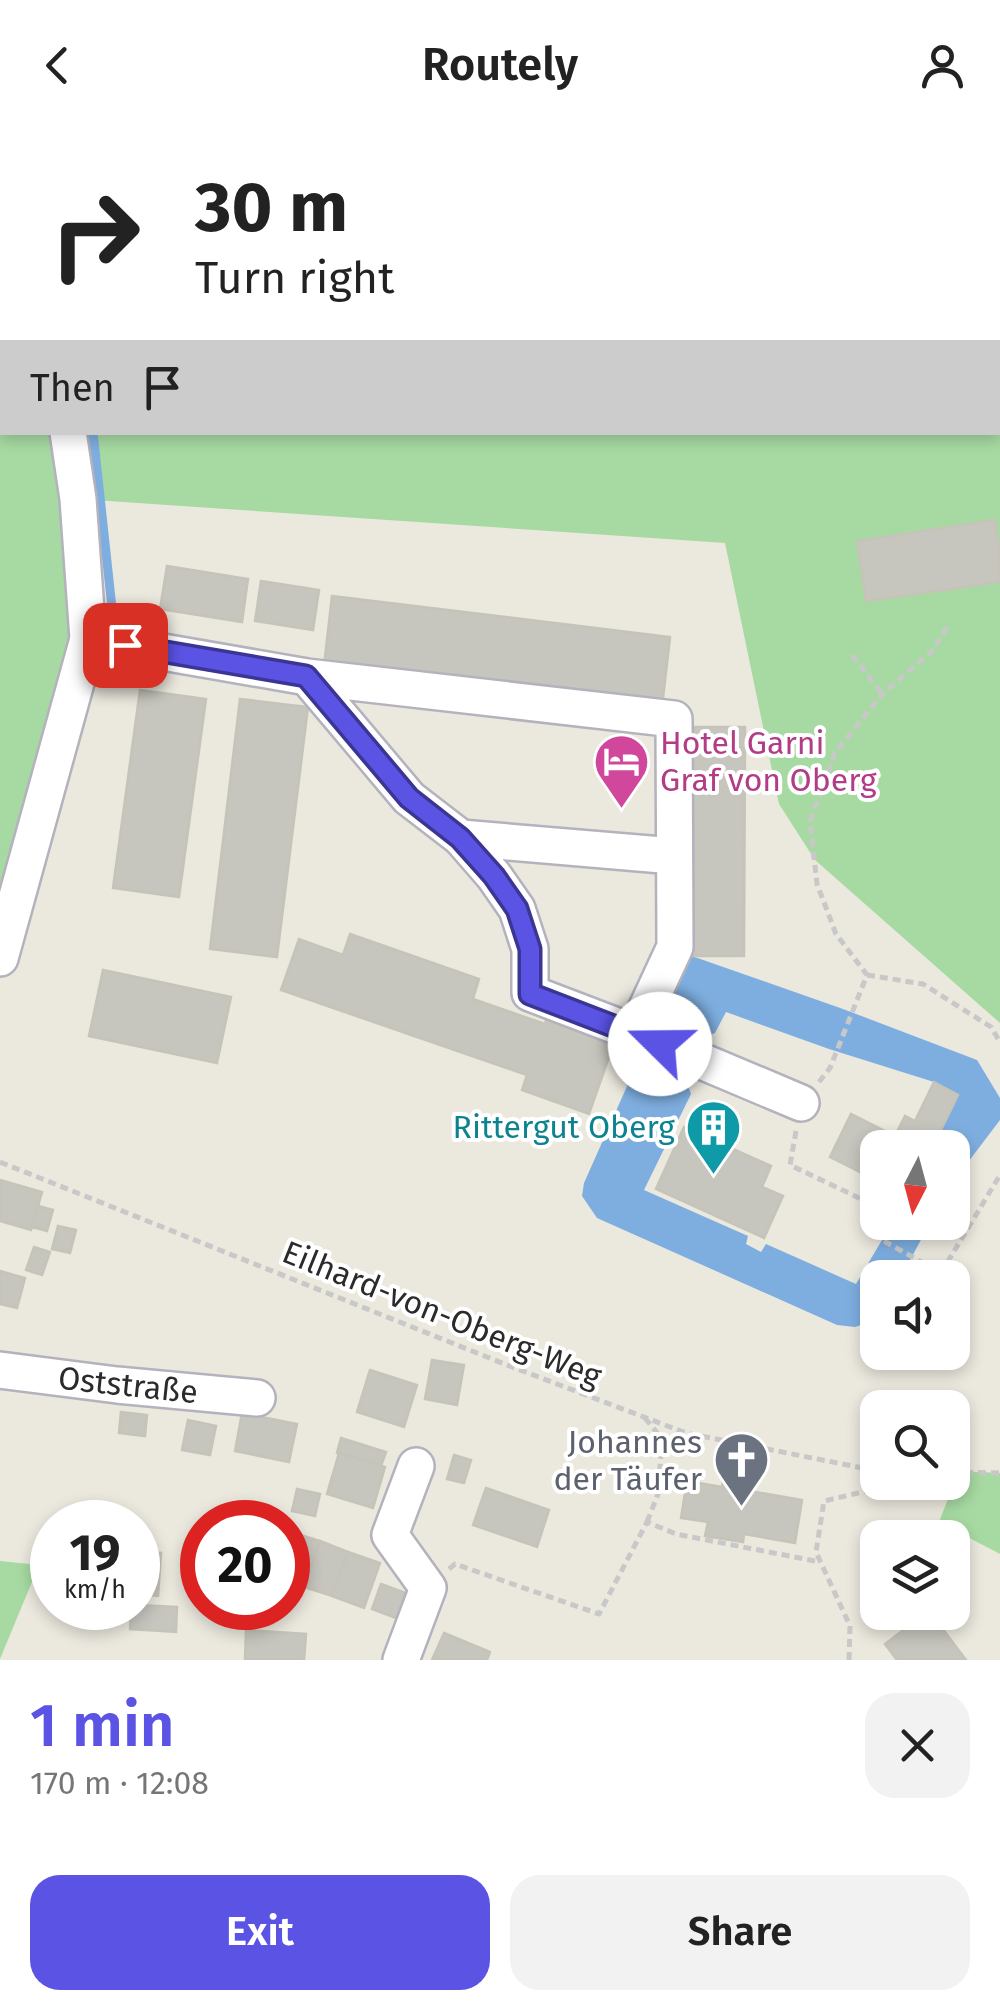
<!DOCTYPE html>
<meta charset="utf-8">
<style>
:root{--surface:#fff;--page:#f2f2f2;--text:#222;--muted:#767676;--accent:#5b53e4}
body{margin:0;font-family:"Fira Sans",sans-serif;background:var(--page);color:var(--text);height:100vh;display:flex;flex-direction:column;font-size:38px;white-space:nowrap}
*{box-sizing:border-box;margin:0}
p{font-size:32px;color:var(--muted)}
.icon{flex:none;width:55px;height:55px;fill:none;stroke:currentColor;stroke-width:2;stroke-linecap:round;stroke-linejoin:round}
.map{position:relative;height:1530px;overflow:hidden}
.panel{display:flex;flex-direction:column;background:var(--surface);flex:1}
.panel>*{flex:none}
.banner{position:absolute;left:0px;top:0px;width:1000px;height:305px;box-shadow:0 5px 15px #0003;background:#fff;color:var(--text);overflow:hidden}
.needle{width:65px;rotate:186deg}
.tools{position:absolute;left:860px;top:1000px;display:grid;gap:20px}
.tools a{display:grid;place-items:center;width:110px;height:110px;border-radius:20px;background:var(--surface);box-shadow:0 5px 15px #0003;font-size:50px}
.speed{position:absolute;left:30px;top:1370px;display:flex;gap:20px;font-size:50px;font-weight:700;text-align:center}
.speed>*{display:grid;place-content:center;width:130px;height:130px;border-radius:50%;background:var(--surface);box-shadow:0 5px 15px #0003;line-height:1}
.speed small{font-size:25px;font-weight:400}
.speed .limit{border:15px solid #d22;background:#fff;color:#111}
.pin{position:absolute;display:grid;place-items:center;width:85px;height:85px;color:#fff;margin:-42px;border-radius:20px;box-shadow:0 5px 15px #0006}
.me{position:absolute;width:110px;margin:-55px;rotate:292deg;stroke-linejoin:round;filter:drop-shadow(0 0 8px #0008)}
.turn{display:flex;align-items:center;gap:35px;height:210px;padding:0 30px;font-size:45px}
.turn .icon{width:130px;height:130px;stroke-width:2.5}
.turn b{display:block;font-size:70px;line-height:85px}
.then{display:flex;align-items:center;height:95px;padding:0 30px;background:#0003;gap:20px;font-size:38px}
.round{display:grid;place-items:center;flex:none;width:105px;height:105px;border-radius:30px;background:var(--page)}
.summary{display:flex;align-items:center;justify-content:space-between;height:170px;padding:0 30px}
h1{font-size:60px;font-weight:600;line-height:75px;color:var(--accent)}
.button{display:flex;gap:20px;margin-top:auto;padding:20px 30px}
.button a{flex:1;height:115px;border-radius:30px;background:var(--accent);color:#fff;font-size:40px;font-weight:600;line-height:115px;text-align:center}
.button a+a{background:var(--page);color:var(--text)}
header{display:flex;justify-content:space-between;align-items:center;height:130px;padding:0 30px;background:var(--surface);font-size:45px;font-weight:600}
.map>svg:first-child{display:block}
</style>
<header><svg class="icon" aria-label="back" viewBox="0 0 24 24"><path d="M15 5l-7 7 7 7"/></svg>Routely<svg class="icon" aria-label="person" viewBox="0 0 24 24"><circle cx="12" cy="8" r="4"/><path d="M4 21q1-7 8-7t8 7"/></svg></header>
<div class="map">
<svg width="1000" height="1530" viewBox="0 0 1000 1530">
<rect width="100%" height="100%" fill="#ebe8de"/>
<g fill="#a7daa2">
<path d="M 661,0 L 1000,0 L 1000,893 L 815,730 L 779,674 L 725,413 L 79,369 L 88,509 L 0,832 L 0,66 L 2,66 L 2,302 L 998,302 L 998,2 L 652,2 Z"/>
<path d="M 959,1341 L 1000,1343 L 1000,1424 L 939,1392 Z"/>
<path d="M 0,1431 L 39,1435 L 0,1529 Z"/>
</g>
<g fill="#7eaee0">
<path d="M 686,824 L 843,879 L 977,930 L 1000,968 L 1000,990 L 953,1052 L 952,1018 L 932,1017 L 958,964 L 934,952 L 829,919 L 726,882 L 715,903 L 698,910 L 667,897 L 663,878 Z"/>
<path d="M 652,932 L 684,945 L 691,964 L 644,1060 L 748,1106 L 746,1114 L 761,1122 L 766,1114 L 856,1154 L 892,1093 L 930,1093 L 901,1147 L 878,1148 L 877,1190 L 855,1197 L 837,1195 L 597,1088 L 582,1066 L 584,1053 L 636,936 Z"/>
</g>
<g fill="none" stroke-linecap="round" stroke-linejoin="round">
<g stroke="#7eaee0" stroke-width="9">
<path d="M 0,280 L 2,281"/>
<path d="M 93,302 L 112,478 L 123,500"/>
</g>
</g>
<g fill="#c6c5be" stroke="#c6c4b8" stroke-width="2.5">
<path d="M 995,390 L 1000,424 L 1000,452 L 866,471 L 857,411 Z"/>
<path d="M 167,436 L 248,449 L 242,492 L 160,479 Z"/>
<path d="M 261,451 L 319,460 L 313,500 L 255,491 Z"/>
<path d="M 332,466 L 670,507 L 662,577 L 324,536 Z"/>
<path d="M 140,560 L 206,569 L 179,767 L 113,758 Z"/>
<path d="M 240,569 L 308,577 L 277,827 L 210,819 Z"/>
<path d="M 693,597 L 745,597 L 744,826 L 692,826 Z"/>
<path d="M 350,804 L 479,849 L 473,869 L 545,894 L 547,887 L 615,910 L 589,984 L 522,960 L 527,945 L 281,860 L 299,809 L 343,825 Z"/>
<path d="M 103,840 L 231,867 L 217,933 L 89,906 Z"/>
<path d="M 934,952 L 958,965 L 932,1018 L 878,1018 L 878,1051 L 830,1027 L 851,984 L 895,1006 L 905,986 L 915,991 Z"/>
<path d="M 684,997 L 771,1036 L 762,1057 L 783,1066 L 764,1108 L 656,1059 Z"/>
<path d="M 0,1050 L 42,1062 L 31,1100 L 0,1091 Z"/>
<path d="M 38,1076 L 53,1080 L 47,1101 L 32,1097 Z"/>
<path d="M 58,1096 L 76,1100 L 70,1123 L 52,1119 Z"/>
<path d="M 34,1117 L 50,1122 L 42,1145 L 26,1140 Z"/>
<path d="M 0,1141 L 25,1148 L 17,1178 L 0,1174 Z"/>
<path d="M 432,1230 L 464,1235 L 457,1275 L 425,1269 Z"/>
<path d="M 370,1240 L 417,1255 L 404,1297 L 357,1282 Z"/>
<path d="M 121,1282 L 147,1285 L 145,1306 L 119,1303 Z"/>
<path d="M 242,1283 L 297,1294 L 289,1332 L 235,1321 Z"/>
<path d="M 188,1290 L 216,1296 L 210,1325 L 182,1320 Z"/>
<path d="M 341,1308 L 386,1322 L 381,1336 L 337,1323 Z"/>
<path d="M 339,1323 L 385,1337 L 373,1378 L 327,1364 Z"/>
<path d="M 454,1325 L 471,1330 L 464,1353 L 447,1349 Z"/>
<path d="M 724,1346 L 752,1350 L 750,1361 L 802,1370 L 795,1413 L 744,1404 L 743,1412 L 705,1406 L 708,1392 L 681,1388 L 687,1351 L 722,1357 Z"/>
<path d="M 486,1358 L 549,1380 L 537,1417 L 473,1395 Z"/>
<path d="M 297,1359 L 320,1364 L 315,1386 L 292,1381 Z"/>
<path d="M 291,1402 L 320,1411 L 304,1457 L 288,1451 L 288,1413 Z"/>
<path d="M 320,1411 L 348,1422 L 332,1466 L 304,1457 Z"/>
<path d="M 138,1421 L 161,1423 L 158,1466 L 138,1464 Z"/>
<path d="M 348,1422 L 380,1433 L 364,1478 L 332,1466 Z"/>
<path d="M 381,1454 L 419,1468 L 409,1493 L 372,1479 Z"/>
<path d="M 138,1475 L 177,1477 L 176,1502 L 130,1499 L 131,1478 L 138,1478 Z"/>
<path d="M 927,1482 L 930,1482 L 966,1530 L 897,1530 L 885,1514 Z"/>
<path d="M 246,1500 L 306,1504 L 304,1530 L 245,1530 Z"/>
<path d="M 444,1503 L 490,1522 L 487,1530 L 432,1530 Z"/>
</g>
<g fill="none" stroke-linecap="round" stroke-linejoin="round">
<defs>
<g id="minor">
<path d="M 88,509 L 307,547 L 674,589 L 675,817 L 635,903 L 530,863 L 530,819 L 517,779 L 494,746 L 461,708 L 409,668 L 307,547"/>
<path d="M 461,708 L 674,726"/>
<path d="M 0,828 L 88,509 L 78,369 L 68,302"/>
<path d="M 635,903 L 801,973"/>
<path d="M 0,1240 L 117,1255 L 257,1268"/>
<path d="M 401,1530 L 428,1458 L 390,1405 L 416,1336"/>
</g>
</defs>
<use href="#minor" stroke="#b3b2bd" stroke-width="40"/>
<g stroke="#c8c8c8" stroke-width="5" stroke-dasharray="8 5" stroke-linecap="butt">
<path d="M 652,2 L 661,0"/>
<path d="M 0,66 L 2,66"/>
<path d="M 852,525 L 882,564"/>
<path d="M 867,845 L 923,854 L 991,897 L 1000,912"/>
<path d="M 819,952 L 830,938 L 867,845 L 836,804 L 817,754 L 810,692 L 835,623 L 882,564 L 933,520 L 949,494"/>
<path d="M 796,1001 L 790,1035 L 878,1077"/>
<path d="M 0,1032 L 507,1235 L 686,1303 L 878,1341"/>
<path d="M 882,1092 L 875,1106 L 941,1143 L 1000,1045"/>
<path d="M 645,1288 L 662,1309 L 658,1364 L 647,1392"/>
<path d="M 952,1342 L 1000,1343"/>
<path d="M 449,1439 L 455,1434 L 599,1484 L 647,1392 L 676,1404 L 820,1432"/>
<path d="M 849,1530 L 850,1496 L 816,1422 L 824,1371 L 905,1352"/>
</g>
<use href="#minor" stroke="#fff" stroke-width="35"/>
</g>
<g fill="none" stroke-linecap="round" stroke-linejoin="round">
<defs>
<path id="route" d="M 125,515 L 306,546 L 409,668 L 460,708 L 494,746 L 517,779 L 530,819 L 530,864 L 660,914"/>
</defs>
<use href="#route" stroke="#3b3694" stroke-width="25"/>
<use href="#route" stroke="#5b53e4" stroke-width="18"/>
</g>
<defs>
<symbol id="hotel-pin" viewBox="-11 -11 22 30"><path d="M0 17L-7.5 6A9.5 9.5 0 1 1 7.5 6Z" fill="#d1479c" stroke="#fff"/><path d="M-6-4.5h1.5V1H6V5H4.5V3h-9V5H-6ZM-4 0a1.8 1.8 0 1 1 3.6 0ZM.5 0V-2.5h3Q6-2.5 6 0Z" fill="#fff"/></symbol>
<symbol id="building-pin" viewBox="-11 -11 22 30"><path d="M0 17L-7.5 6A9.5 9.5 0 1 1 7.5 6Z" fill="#0f9aa8" stroke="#fff"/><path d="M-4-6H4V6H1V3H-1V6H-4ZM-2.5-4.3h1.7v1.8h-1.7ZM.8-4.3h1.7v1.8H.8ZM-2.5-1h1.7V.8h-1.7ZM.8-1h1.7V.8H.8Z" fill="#fff"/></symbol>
<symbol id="church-pin" viewBox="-11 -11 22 30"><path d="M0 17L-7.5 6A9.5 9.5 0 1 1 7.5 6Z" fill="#6b7280" stroke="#fff"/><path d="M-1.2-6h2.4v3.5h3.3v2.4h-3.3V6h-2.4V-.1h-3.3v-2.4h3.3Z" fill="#fff"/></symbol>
</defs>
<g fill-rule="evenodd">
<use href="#hotel-pin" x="590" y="600" width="63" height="86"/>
<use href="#building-pin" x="682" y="966" width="63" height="86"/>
<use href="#church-pin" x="710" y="1298" width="63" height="86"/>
</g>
<g text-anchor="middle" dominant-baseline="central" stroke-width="8" stroke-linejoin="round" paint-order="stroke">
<g font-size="32" fill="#b23c85" stroke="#fff" text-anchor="start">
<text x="660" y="613">Hotel Garni<tspan x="660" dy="37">Graf von Oberg</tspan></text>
</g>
<g font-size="32" fill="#0d838f" stroke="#fff" text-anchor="end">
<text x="675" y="997">Rittergut Oberg</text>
</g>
<g font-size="32" fill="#2b2b2b" stroke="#fff">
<text transform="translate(442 1184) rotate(22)">Eilhard-von-Oberg-Weg</text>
<text transform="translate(128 1255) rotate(6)">Oststraße</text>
</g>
<g font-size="32" fill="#5b616d" stroke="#fff" text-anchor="end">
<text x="702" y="1312">Johannes<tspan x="702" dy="37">der Täufer</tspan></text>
</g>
</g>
</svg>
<div class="tools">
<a><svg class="needle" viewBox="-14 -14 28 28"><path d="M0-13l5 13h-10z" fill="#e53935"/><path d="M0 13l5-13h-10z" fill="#767676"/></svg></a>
<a><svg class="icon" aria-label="sound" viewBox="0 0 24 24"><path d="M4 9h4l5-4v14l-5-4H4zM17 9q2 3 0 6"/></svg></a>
<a><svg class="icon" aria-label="search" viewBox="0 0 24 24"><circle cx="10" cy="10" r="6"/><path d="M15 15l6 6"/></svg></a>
<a><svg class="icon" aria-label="layers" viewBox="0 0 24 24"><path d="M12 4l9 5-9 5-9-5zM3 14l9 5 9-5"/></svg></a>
</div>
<div class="speed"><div>19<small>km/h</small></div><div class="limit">20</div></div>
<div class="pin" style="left:125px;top:515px;background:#d93025"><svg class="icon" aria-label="arrive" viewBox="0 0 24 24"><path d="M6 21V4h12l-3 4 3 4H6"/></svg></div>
<svg class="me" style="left:660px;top:914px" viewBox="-20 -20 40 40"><circle r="19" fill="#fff"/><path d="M0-13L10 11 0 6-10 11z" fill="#5b53e4"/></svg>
<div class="banner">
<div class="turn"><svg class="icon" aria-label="right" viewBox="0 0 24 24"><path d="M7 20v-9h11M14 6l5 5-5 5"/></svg><div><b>30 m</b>Turn right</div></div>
<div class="then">Then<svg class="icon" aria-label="arrive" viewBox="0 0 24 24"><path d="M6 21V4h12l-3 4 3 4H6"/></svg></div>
</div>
</div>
<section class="panel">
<div class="summary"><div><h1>1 min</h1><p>170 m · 12:08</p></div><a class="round"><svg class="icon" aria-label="close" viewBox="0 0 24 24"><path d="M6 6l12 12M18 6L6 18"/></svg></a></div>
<div class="button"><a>Exit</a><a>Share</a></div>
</section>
